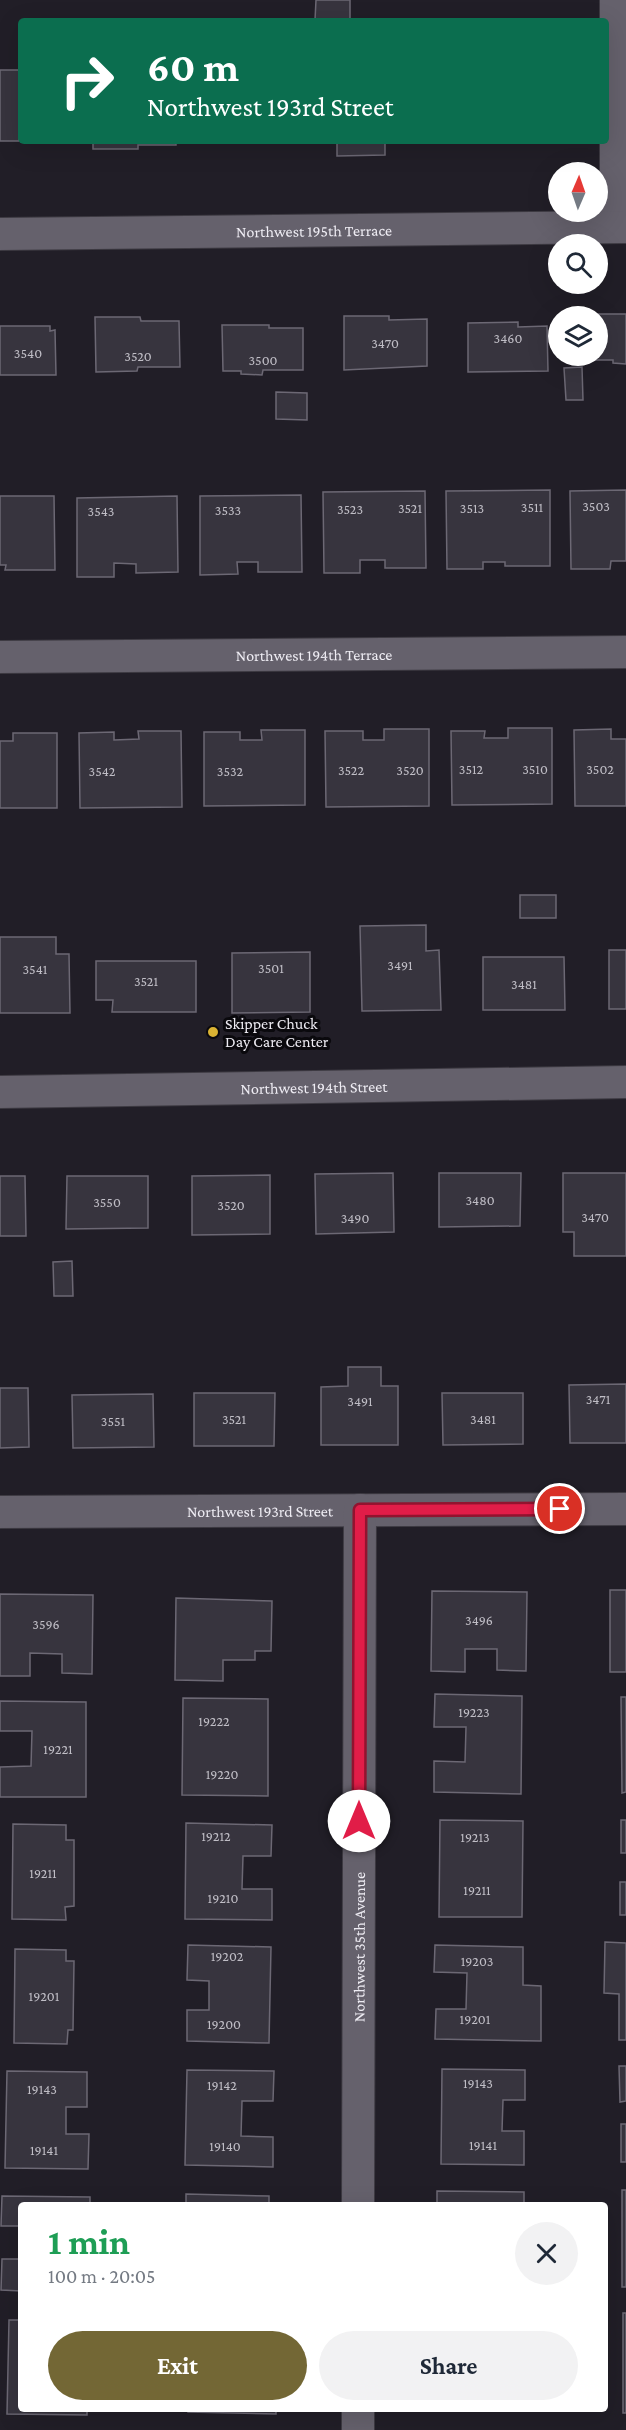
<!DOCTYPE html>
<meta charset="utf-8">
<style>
:root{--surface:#fff;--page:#f2f2f3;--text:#1f2937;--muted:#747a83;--accent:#736735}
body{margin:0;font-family:"Crimson Pro",serif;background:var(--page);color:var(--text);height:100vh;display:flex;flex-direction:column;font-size:22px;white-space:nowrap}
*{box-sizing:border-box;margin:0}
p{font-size:20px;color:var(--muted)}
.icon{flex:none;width:33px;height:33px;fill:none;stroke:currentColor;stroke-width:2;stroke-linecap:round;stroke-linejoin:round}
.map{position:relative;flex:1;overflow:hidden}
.details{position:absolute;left:18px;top:2202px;width:590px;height:210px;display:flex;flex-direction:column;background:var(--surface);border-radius:6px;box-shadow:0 6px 24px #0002}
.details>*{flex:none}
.guide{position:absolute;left:18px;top:18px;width:591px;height:126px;border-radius:6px;box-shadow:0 6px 24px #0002;background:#0b6e4f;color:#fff;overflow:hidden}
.needle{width:39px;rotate:2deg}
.tools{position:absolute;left:548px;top:162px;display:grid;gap:12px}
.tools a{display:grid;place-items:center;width:60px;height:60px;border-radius:50%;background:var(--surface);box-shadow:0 6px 24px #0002;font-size:30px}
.pin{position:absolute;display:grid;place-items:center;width:51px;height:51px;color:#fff;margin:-26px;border:3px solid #fff;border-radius:50%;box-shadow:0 2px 6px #0007}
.me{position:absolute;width:66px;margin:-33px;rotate:0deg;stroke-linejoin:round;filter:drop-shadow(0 0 4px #0008)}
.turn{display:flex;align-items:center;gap:21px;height:126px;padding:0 30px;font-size:27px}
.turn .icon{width:78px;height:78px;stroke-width:2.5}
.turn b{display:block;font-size:42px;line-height:51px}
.round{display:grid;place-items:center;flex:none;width:63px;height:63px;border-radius:32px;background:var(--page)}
.overview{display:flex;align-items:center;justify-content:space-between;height:102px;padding:0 30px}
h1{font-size:36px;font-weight:700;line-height:45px;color:#1e9e55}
.cta{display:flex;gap:12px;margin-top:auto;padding:12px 30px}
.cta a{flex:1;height:69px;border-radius:36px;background:var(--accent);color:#fff;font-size:24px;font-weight:700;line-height:69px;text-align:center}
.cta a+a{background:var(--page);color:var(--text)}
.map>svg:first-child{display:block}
</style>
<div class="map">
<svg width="626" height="2430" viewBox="0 0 626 2430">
<rect width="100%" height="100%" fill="#211e27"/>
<g fill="#37343e" stroke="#6c6874" stroke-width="1.5">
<path d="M 316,0 L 350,0 L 350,21 L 315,20 Z"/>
<path d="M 0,70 L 21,70 L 19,141 L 0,141 Z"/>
<path d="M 63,141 L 176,141 L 176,145 L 138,145 L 138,149 L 93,149 L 93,142 L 63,143 Z"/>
<path d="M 337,141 L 418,141 L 418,143 L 385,143 L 385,155 L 337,156 Z"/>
<path d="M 594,314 L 626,314 L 626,364 L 613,363 L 613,360 L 595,360 L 595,356 L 597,356 L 597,316 Z"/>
<path d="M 344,316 L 389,316 L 389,320 L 427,319 L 427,366 L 344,370 Z"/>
<path d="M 95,317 L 140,317 L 141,321 L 179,321 L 180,367 L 138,367 L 137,371 L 96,372 Z"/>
<path d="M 518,322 L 518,327 L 547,326 L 548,371 L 468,372 L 468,323 Z"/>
<path d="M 222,325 L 269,325 L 269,328 L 303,328 L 303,370 L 263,370 L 262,375 L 241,374 L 241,371 L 223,371 Z"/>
<path d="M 0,326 L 50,326 L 50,331 L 55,330 L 56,375 L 0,375 Z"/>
<path d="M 582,367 L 583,400 L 566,400 L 564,368 Z"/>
<path d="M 276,392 L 307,393 L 307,420 L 276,419 Z"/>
<path d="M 550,490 L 550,566 L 505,566 L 505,562 L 483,562 L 483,569 L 447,569 L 446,491 Z"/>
<path d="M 626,490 L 626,561 L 611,561 L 610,569 L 571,569 L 570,491 Z"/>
<path d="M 425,491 L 426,568 L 385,568 L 385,560 L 360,560 L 360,573 L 324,573 L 323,492 Z"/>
<path d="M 301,495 L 302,572 L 258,572 L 258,562 L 237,562 L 238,574 L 200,575 L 200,496 Z"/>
<path d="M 0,496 L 54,496 L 55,570 L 5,570 L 6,565 L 0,565 Z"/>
<path d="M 177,496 L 178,572 L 136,573 L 136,564 L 114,563 L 114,577 L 77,577 L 77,498 Z"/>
<path d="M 508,728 L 552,728 L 552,804 L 452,805 L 451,731 L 485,731 L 484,738 L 508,738 Z"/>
<path d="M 384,729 L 429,729 L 429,806 L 326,807 L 325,731 L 363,731 L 363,740 L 384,740 Z"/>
<path d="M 611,729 L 611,739 L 626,739 L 626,806 L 575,806 L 574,730 Z"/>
<path d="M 261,730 L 305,730 L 305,805 L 204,806 L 204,732 L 240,732 L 240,740 L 262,740 Z"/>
<path d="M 138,731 L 181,731 L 182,807 L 80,808 L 79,733 L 114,732 L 114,740 L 139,739 Z"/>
<path d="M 13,733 L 57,733 L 57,808 L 0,808 L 0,741 L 13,741 Z"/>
<rect x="520" y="895" width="36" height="23"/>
<path d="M 426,925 L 426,951 L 439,950 L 441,1010 L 362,1011 L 360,926 Z"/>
<path d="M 0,937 L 56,937 L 56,954 L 69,954 L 70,1013 L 0,1013 Z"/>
<rect x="609" y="950" width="17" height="59"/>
<path d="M 310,952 L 310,1012 L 232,1013 L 232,953 Z"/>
<path d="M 483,957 L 564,957 L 565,1010 L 483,1010 Z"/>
<path d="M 96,961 L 196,961 L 196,1012 L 112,1012 L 113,1000 L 96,1000 Z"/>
<path d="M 393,1173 L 394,1232 L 316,1234 L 315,1174 Z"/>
<path d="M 439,1173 L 521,1173 L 520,1226 L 439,1227 Z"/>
<path d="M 563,1173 L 626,1173 L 626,1256 L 574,1256 L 574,1232 L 563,1232 Z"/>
<path d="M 270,1175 L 270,1234 L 192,1235 L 192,1176 Z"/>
<path d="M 0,1176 L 25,1176 L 26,1236 L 0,1236 Z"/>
<path d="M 67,1176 L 148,1176 L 148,1228 L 66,1229 Z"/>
<path d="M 72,1261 L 73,1296 L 54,1296 L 53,1262 Z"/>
<path d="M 348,1367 L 381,1367 L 381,1386 L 398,1386 L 398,1445 L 321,1445 L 321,1387 L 348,1386 Z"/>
<path d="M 626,1384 L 626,1443 L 570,1443 L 569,1385 Z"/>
<path d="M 0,1388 L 28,1388 L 29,1447 L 0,1448 Z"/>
<path d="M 194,1393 L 275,1393 L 274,1446 L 194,1446 Z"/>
<path d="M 442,1393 L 523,1393 L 523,1444 L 443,1445 Z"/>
<path d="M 153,1394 L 154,1447 L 73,1448 L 72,1395 Z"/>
<rect x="610" y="1590" width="16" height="82"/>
<path d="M 432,1591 L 527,1592 L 526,1671 L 497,1670 L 497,1649 L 465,1649 L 465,1672 L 431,1671 Z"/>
<path d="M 0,1594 L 93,1595 L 92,1674 L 62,1673 L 62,1654 L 30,1653 L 30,1676 L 0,1676 Z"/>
<path d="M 176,1598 L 272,1601 L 271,1651 L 255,1651 L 255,1660 L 223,1660 L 223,1681 L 175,1680 Z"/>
<path d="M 435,1694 L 522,1696 L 521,1794 L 434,1792 L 434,1761 L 465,1762 L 466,1727 L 434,1727 Z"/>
<path d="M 621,1697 L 626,1697 L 626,1792 L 622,1793 Z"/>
<path d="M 183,1698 L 268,1699 L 268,1796 L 182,1795 Z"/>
<path d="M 0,1701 L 86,1702 L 86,1797 L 0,1797 L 0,1767 L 31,1766 L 32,1731 L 0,1731 Z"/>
<path d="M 440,1820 L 523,1821 L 522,1917 L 439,1917 Z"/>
<rect x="621" y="1820" width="5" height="33"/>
<path d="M 186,1823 L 272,1825 L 271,1856 L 243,1856 L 242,1889 L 272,1889 L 272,1920 L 185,1919 Z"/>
<path d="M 13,1824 L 66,1825 L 66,1840 L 74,1840 L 74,1906 L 65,1907 L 66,1920 L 12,1919 Z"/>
<rect x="620" y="1882" width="6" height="33"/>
<path d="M 605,1942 L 626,1943 L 626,2040 L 619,2040 L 619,1994 L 604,1993 Z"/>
<path d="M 188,1945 L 271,1947 L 269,2043 L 187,2041 L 187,2010 L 209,2010 L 209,1981 L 187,1980 Z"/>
<path d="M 435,1945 L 523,1947 L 523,1985 L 541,1986 L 541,2041 L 435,2039 L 436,2009 L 466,2009 L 467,1973 L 434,1972 Z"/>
<path d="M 15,1949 L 66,1950 L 66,1961 L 74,1961 L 73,2030 L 68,2030 L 67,2044 L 14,2043 Z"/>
<path d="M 619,2066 L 626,2066 L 626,2101 L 620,2102 Z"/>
<path d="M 442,2069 L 525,2070 L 525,2100 L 503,2100 L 502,2131 L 524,2131 L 524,2165 L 441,2164 Z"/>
<path d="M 187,2070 L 274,2071 L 273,2101 L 242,2101 L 241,2136 L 273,2137 L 273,2167 L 185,2165 Z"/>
<path d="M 7,2071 L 87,2072 L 87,2107 L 66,2107 L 66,2134 L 89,2134 L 88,2169 L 5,2168 Z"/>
<rect x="621" y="2124" width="5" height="38"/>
<rect x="622" y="2190" width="4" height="97"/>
<path d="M 437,2191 L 524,2192 L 524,2205 L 437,2205 Z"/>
<path d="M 186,2194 L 269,2196 L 269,2205 L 186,2205 Z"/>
<path d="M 2,2196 L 90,2197 L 90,2205 L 21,2205 L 21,2226 L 1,2226 Z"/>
<path d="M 2,2259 L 21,2259 L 21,2291 L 1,2290 Z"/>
<rect x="623" y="2313" width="3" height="100"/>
<path d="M 9,2320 L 21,2320 L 21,2409 L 87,2409 L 87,2415 L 7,2414 Z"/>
<path d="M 188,2409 L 276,2409 L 276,2414 L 188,2412 Z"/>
</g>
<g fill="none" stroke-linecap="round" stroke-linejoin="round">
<defs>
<g id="street">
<path d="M 616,0 L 616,227"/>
<path id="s1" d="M 0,234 L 626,227"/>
<path id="s2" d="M 0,657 L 626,652"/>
<path id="s3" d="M 0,1092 L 626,1082"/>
<path id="s4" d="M 0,1512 L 626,1509"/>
<path id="s5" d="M 358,2205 L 360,1510"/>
<path d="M 358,2430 L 358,2409"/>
</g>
</defs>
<use href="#street" stroke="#3d3a42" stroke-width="34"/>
<use href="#street" stroke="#65616c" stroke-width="32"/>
</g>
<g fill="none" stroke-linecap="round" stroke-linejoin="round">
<defs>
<path id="route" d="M 359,1821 L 360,1510 L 560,1509"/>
</defs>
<use href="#route" stroke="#92132f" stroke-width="15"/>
<use href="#route" stroke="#e11d48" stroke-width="10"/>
</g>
<circle fill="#dab333" stroke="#0a090d" stroke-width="2" cx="213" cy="1032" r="6"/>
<g text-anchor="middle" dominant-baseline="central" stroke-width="6" stroke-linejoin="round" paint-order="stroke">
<g font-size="14" fill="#c0bec6">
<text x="508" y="338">3460</text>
<text x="385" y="343">3470</text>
<text x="28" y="353">3540</text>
<text x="138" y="356">3520</text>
<text x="263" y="360">3500</text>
<text x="596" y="506">3503</text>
<text x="532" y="507">3511</text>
<text x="410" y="508">3521</text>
<text x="472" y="508">3513</text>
<text x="350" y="509">3523</text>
<text x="228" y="510">3533</text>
<text x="101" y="511">3543</text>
<text x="471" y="769">3512</text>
<text x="535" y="769">3510</text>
<text x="600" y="769">3502</text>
<text x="351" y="770">3522</text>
<text x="410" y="770">3520</text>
<text x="102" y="771">3542</text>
<text x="230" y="771">3532</text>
<text x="400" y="965">3491</text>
<text x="271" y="968">3501</text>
<text x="35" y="969">3541</text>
<text x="146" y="981">3521</text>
<text x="524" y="984">3481</text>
<text x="480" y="1200">3480</text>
<text x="107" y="1202">3550</text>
<text x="231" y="1205">3520</text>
<text x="595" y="1217">3470</text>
<text x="355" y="1218">3490</text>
<text x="598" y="1399">3471</text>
<text x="360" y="1401">3491</text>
<text x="234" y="1419">3521</text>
<text x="483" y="1419">3481</text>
<text x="113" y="1421">3551</text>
<text x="479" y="1620">3496</text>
<text x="46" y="1624">3596</text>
<text x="474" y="1712">19223</text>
<text x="214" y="1721">19222</text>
<text x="58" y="1749">19221</text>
<text x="222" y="1774">19220</text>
<text x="216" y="1836">19212</text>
<text x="475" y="1837">19213</text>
<text x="43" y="1873">19211</text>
<text x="477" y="1890">19211</text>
<text x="223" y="1898">19210</text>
<text x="227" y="1956">19202</text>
<text x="477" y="1961">19203</text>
<text x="44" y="1996">19201</text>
<text x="475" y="2019">19201</text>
<text x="224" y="2024">19200</text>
<text x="478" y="2083">19143</text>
<text x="222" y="2085">19142</text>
<text x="42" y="2089">19143</text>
<text x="483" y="2145">19141</text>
<text x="225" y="2146">19140</text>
<text x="44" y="2150">19141</text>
</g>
<g font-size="16" fill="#eeecf3" stroke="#0a090d">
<text stroke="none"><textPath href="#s1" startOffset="314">Northwest 195th Terrace</textPath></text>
<text stroke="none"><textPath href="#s2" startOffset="314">Northwest 194th Terrace</textPath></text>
<text stroke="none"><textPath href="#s3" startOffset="314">Northwest 194th Street</textPath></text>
<text stroke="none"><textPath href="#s4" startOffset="260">Northwest 193rd Street</textPath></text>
<text stroke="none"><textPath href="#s5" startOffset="258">Northwest 35th Avenue</textPath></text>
</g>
<g font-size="16" fill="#eeecf3" stroke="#0a090d" text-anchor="start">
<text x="225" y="1023">Skipper Chuck<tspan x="225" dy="18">Day Care Center</tspan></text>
</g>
</g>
</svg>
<div class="tools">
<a><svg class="needle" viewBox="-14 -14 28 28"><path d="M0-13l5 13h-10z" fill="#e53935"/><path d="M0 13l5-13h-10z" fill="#747a83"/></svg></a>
<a><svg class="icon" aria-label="search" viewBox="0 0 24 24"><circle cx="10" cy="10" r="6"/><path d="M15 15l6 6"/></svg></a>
<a><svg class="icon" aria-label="layers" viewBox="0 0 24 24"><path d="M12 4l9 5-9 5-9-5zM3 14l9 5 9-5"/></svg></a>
</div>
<div class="pin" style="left:560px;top:1509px;background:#d93025"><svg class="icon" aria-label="arrive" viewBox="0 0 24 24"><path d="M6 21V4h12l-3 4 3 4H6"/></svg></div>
<svg class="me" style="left:359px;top:1821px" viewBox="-20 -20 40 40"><circle r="19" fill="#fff"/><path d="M0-13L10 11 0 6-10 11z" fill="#e11d48"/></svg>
<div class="guide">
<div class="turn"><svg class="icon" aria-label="right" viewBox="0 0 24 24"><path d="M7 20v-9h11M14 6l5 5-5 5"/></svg><div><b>60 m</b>Northwest 193rd Street</div></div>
</div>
<section class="details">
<div class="overview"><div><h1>1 min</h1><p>100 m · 20:05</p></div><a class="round"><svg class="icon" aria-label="close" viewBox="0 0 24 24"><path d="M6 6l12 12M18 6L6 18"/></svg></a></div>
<div class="cta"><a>Exit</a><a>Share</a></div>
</section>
</div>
